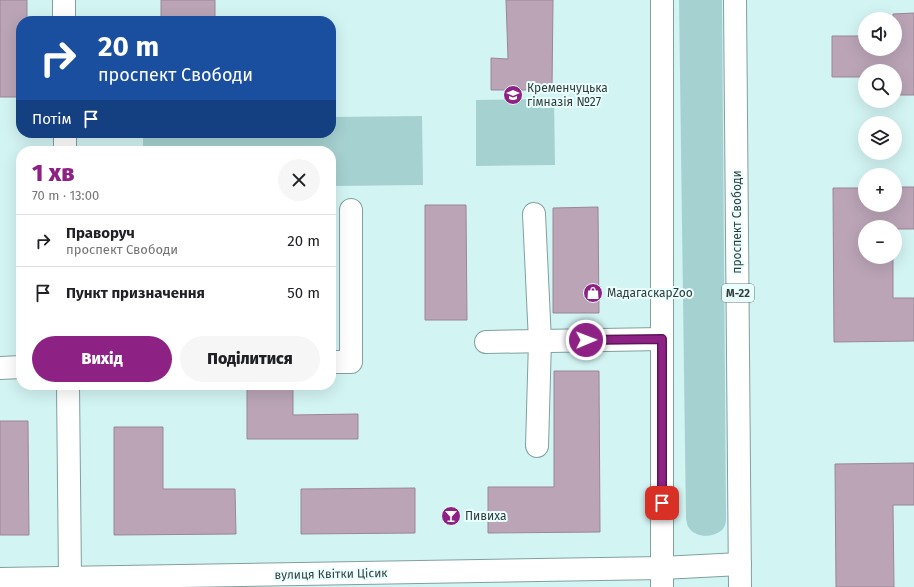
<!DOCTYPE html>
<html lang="uk">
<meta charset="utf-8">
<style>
:root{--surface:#fff;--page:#f6f6f6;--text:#202124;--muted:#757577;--line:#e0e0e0;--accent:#8e2184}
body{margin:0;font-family:"Fira Sans",sans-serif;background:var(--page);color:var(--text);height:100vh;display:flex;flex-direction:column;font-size:15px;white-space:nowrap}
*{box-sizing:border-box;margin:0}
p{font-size:13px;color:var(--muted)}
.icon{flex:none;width:22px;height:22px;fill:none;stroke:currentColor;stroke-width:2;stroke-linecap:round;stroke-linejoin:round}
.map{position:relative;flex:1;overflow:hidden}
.side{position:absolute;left:16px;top:146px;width:320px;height:244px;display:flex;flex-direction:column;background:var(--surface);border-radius:16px;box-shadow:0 4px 16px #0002}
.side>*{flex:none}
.top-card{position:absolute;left:16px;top:16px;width:320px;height:122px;border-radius:16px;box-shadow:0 4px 16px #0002;background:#1a4fa0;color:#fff;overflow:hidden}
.fabs{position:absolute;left:858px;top:12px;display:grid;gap:8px}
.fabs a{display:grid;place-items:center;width:44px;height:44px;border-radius:50%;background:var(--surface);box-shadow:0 4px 16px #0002;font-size:20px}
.pin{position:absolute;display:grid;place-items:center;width:34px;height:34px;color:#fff;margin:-17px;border-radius:8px;box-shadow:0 2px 6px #0006}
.me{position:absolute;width:44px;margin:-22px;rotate:89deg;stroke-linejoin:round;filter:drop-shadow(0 0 3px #0008)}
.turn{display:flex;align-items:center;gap:14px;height:84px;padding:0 16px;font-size:18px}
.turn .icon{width:52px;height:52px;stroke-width:2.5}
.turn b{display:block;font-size:28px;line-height:34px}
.then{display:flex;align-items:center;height:38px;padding:0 16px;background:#0003;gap:8px;font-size:15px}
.round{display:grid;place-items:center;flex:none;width:42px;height:42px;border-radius:21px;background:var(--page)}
.summary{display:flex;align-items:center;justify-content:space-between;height:68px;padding:0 16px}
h1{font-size:24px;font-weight:800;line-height:30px;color:var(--accent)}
.cta{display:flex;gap:8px;margin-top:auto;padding:8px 16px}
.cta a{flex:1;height:46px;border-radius:24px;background:var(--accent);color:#fff;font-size:16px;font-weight:800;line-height:46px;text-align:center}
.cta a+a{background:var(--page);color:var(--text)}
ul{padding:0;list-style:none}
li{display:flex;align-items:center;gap:12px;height:52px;padding:0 16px;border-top:1px solid var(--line)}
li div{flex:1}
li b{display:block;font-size:15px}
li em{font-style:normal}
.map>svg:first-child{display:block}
</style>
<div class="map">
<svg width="914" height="587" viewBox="0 0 914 587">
<rect width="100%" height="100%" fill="#d2f4f3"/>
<g fill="#a5d1d0">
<path d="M 679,0 L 722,0 L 726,518 C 726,523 725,527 722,530 C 713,538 696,538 689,528 C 687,526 687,522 686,519 Z"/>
<path d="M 554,99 L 555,165 L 476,166 L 476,100 Z"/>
<path d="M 422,116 L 423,185 L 331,186 L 331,151 L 143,151 L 143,133 L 331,133 L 331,117 Z"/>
</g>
<g fill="#baa4b6" stroke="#9b8697">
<path d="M 0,0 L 27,0 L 27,21 L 21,21 L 21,97 L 0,97 Z"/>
<rect x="161" y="0" width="54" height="21"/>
<path d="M 506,0 L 553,0 L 552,90 L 491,90 L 491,58 L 508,59 Z"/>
<path d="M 914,13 L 914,95 L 895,95 L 895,71 L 865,71 L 865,77 L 832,77 L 832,36 L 865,36 L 865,49 L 895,49 L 895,19 L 893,19 L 893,14 Z"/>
<path d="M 895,187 L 914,187 L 914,229 L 895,229 L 895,227 L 865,227 L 865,257 L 893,257 L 893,298 L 914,298 L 914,341 L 834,342 L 833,188 L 865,188 L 865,205 L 895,205 Z"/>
<path d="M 425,205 L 466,205 L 467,320 L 425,320 Z"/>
<path d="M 598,207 L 599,313 L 553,313 L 553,208 Z"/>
<path d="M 554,371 L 599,371 L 600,532 L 488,533 L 488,487 L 554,487 Z"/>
<path d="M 247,385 L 293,385 L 293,415 L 358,414 L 358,439 L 247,439 Z"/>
<path d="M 0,421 L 28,421 L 29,535 L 0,535 Z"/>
<path d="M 114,427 L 163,427 L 163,489 L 235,489 L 236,534 L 114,535 Z"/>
<path d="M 914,463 L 914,505 L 893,505 L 894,587 L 836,587 L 835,464 Z"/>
<path d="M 415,488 L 415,533 L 301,534 L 301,489 Z"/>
</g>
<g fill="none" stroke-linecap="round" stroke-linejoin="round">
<defs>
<g id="minor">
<path d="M 64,0 L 64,21"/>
<path d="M 65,133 L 65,151"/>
<path d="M 534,214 L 540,341 L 537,446"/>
<path d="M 486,342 L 662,339"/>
<path d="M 331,362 L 351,362 L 351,210"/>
<path d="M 0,368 L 21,367"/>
<path d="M 68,385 L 70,578"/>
<path d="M 0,579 L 662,568"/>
</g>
<g id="highway">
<path d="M 735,0 L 740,587"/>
<path d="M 662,568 L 740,564"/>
<path d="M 662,587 L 662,0"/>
</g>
</defs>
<use href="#minor" stroke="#80a09f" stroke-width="24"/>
<use href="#highway" stroke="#80a09f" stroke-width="24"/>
<use href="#minor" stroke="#fff" stroke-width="22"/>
<use href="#highway" stroke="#fff" stroke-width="22"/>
</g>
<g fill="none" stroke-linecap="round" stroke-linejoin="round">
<defs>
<path id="route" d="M 586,340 L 662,339 L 662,503"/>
</defs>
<use href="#route" stroke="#5c1556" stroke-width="10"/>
<use href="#route" stroke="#8e2184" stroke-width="7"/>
</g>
<defs>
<symbol id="school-disc" viewBox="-11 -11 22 22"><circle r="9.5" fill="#8e2184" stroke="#eafefd"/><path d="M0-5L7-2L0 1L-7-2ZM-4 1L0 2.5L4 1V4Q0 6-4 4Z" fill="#fff"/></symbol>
<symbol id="shop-disc" viewBox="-11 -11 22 22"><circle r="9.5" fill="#8e2184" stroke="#eafefd"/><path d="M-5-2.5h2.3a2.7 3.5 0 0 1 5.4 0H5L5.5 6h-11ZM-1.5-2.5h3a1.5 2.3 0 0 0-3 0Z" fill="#fff"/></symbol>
<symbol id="bar-disc" viewBox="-11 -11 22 22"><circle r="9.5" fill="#8e2184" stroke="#eafefd"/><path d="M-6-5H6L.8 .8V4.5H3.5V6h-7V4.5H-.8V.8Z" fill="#fff"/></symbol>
</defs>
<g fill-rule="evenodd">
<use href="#school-disc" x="502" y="84" width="22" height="22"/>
<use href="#shop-disc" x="582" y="282" width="22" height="22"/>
<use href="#bar-disc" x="440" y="505" width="22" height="22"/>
</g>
<g text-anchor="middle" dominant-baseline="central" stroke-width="4" stroke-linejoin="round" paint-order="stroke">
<rect fill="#eafefd" stroke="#687777" stroke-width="1" x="722" y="284" width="32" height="18" rx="3"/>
<g font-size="11" font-weight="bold" fill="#303d3d">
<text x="738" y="293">М-22</text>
</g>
<g font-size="12" fill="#303d3d" stroke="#eafefd" text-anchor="start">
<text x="527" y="88">Кременчуцька<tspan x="527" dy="14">гімназія №27</tspan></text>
<text x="607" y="293">МадагаскарZoo</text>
<text x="465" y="516">Пивиха</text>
</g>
<g font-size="12" fill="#303d3d" stroke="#eafefd">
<text transform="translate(737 222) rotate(-90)">проспект Свободи</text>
<text transform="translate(331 574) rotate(-1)">вулиця Квітки Цісик</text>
</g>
</g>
</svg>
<div class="fabs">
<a><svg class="icon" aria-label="sound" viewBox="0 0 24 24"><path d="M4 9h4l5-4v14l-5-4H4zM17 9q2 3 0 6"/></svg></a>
<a><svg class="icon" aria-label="search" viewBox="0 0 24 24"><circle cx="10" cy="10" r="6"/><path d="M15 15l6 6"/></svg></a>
<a><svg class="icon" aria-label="layers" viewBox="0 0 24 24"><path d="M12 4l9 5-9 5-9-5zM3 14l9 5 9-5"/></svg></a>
<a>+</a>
<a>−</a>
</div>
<div class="pin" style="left:662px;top:503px;background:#d93025"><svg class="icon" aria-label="arrive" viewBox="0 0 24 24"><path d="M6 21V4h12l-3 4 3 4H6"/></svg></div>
<svg class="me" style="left:586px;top:340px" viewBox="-20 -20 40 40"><circle r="17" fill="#8e2184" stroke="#fff" stroke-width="3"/><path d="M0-11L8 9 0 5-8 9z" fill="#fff"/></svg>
<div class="top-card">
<div class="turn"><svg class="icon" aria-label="right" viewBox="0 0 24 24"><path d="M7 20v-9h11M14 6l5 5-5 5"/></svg><div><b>20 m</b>проспект Свободи</div></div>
<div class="then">Потім<svg class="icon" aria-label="arrive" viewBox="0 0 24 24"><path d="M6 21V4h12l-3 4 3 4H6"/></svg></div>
</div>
<section class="side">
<div class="summary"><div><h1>1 хв</h1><p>70 m · 13:00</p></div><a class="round"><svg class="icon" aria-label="close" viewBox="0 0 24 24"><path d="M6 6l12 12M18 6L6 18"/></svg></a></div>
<ul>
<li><svg class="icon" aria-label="right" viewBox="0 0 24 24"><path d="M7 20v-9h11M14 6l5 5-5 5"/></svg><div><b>Праворуч</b><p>проспект Свободи</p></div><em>20 m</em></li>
<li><svg class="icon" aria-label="arrive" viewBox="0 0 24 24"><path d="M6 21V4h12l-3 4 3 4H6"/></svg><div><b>Пункт призначення</b></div><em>50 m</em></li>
</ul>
<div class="cta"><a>Вихід</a><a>Поділитися</a></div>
</section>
</div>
